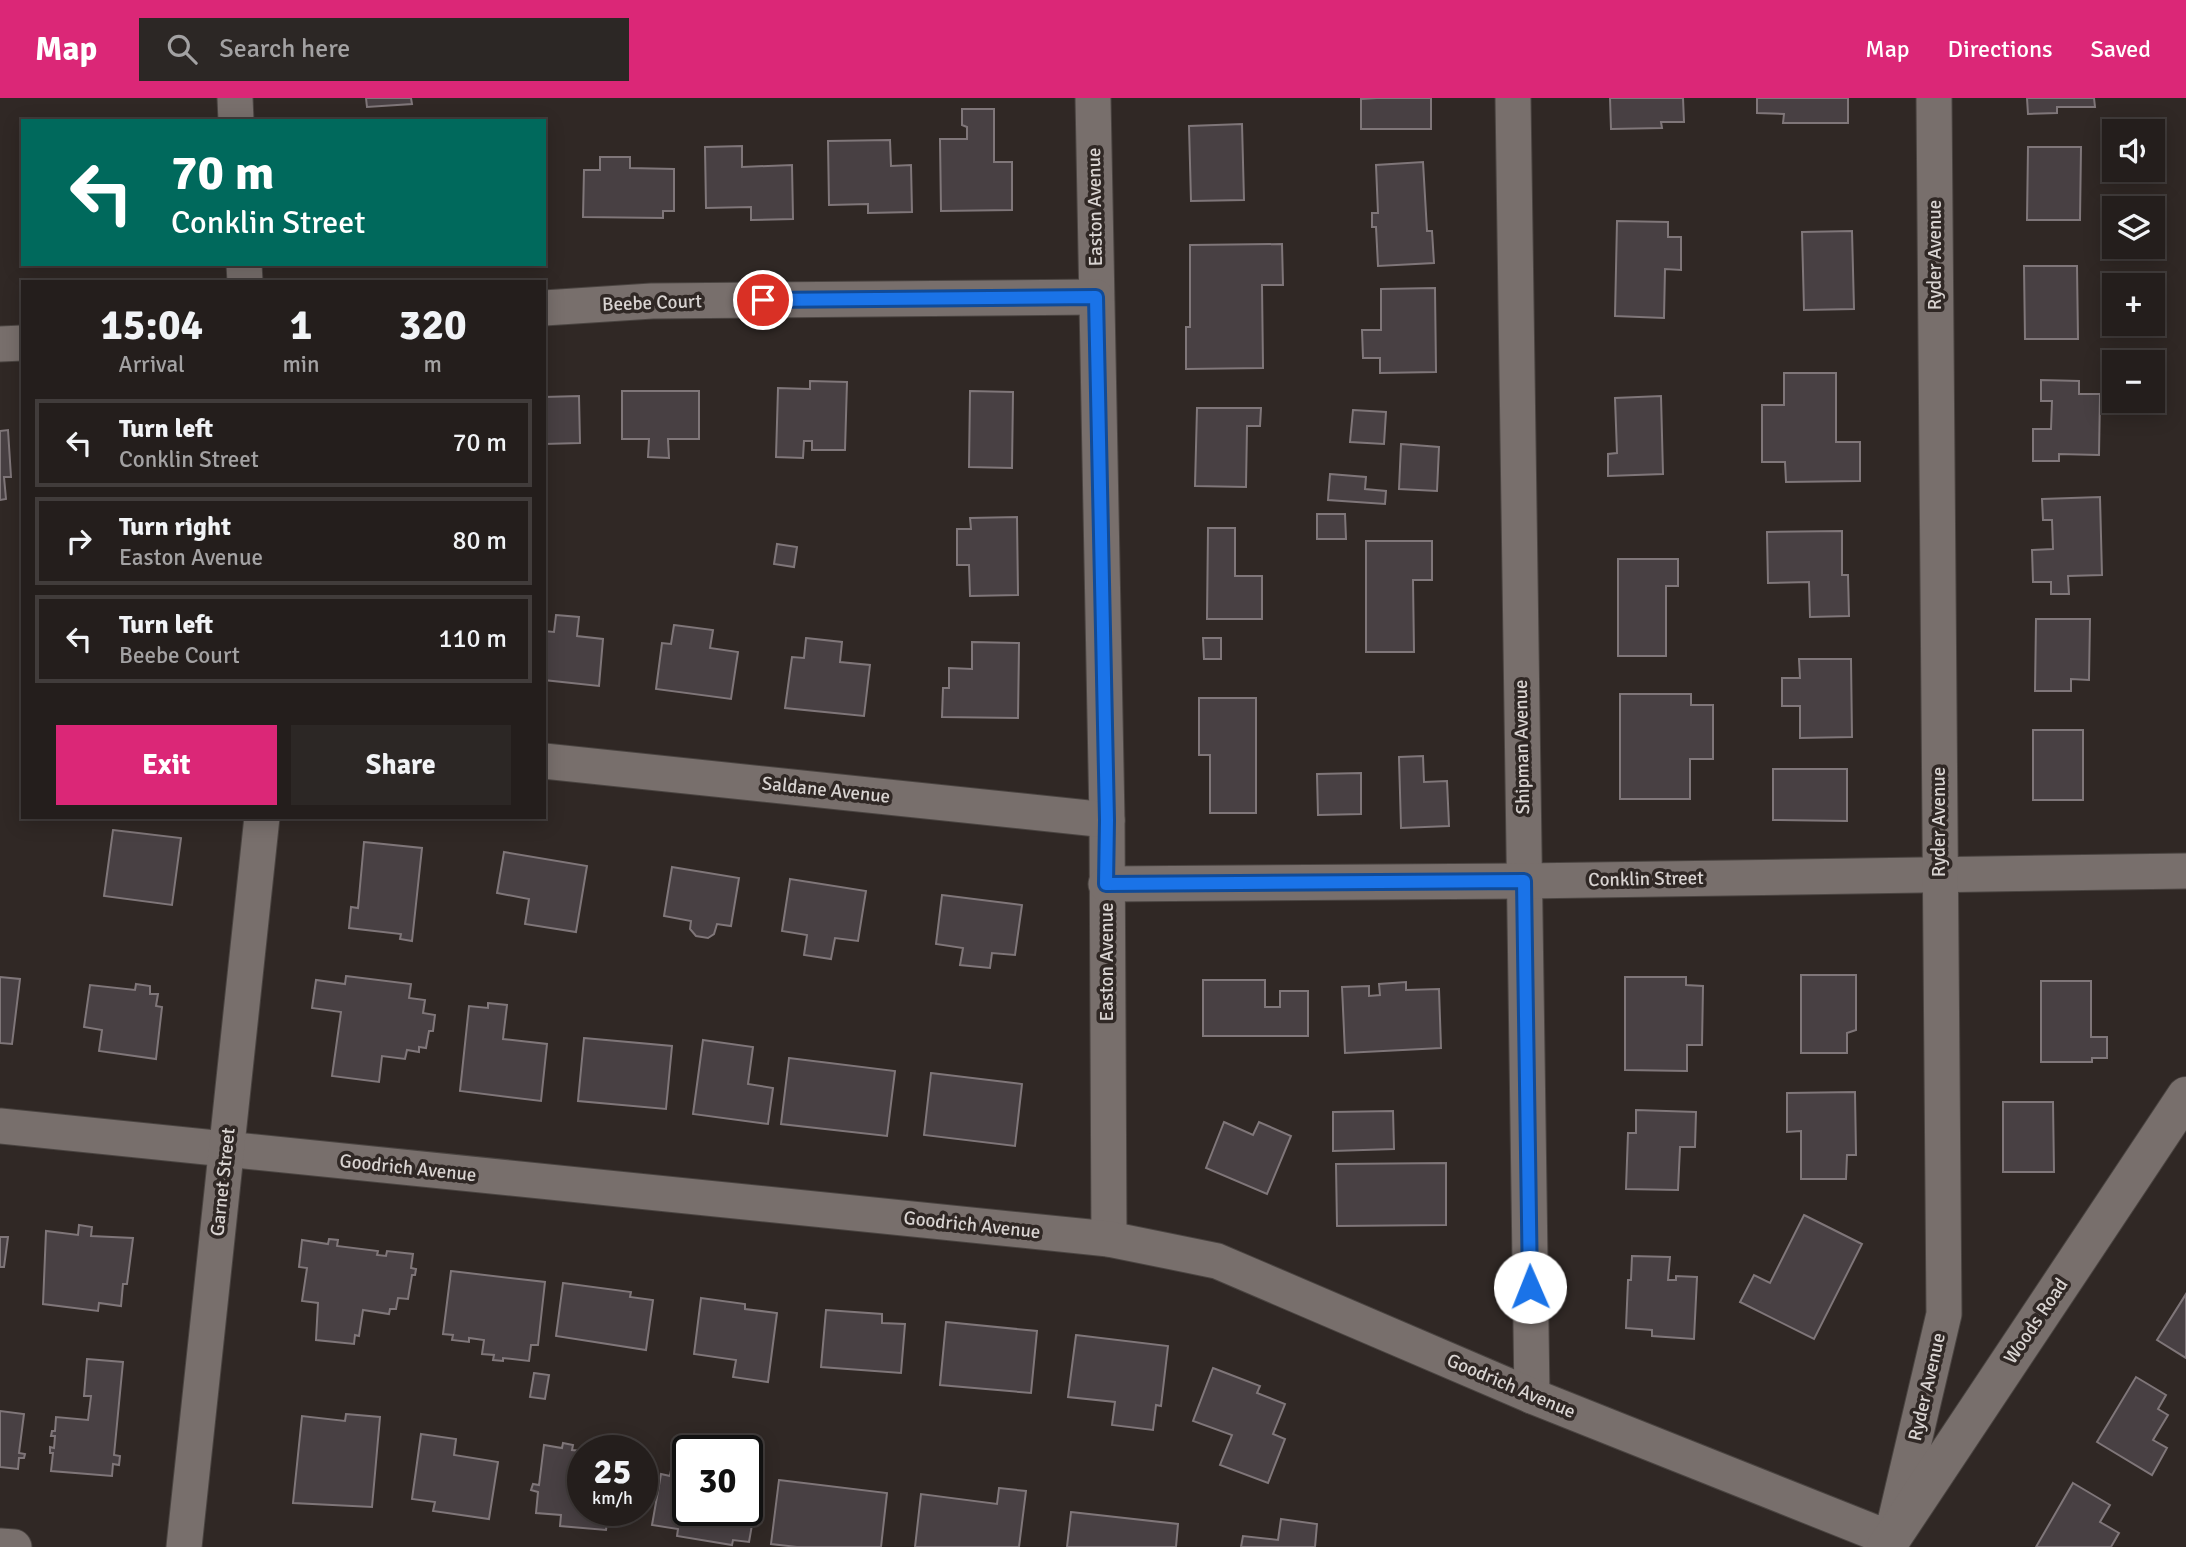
<!DOCTYPE html>
<meta charset="utf-8">
<style>
:root{--surface:#241e1c;--page:#2c2725;--text:#f1f3f6;--muted:#a3a2a3;--line:#413c3b;--accent:#db2777}
body{margin:0;font-family:Signika,sans-serif;background:var(--page);color:var(--text);height:100vh;display:flex;flex-direction:column;font-size:26px;white-space:nowrap}
*{box-sizing:border-box;margin:0}
p{font-size:23px;color:var(--muted)}
.icon{flex:none;width:38px;height:38px;fill:none;stroke:currentColor;stroke-width:2;stroke-linecap:round;stroke-linejoin:round}
.map{position:relative;flex:1;overflow:hidden}
.sheet{position:absolute;left:21px;top:182px;width:525px;height:539px;display:flex;flex-direction:column;background:var(--surface);border-radius:0px;box-shadow:0 4px 18px #0003,0 0 0 2px var(--line)}
.sheet>*{flex:none}
.top-card{position:absolute;left:21px;top:21px;width:525px;height:147px;border-radius:0px;box-shadow:0 4px 18px #0003,0 0 0 2px var(--line);background:#00695c;color:#fff;overflow:hidden}
.buttons{position:absolute;left:2102px;top:21px;display:grid;gap:14px}
.buttons a{display:grid;place-items:center;width:63px;height:63px;border-radius:0px;background:var(--surface);box-shadow:0 4px 18px #0003,0 0 0 2px var(--line);font-size:35px}
.speed{position:absolute;left:567px;top:1337px;display:flex;gap:14px;font-size:35px;font-weight:700;text-align:center}
.speed>*{display:grid;place-content:center;width:91px;height:91px;border-radius:50%;background:var(--surface);box-shadow:0 4px 18px #0003,0 0 0 2px var(--line);line-height:1}
.speed small{font-size:18px;font-weight:400}
.speed .limit{border:4px solid #111;border-radius:10px;background:#fff;color:#111}
.pin{position:absolute;display:grid;place-items:center;width:60px;height:60px;color:#fff;margin:-30px;border:4px solid #fff;border-radius:50%;box-shadow:0 2px 7px #0007}
.me{position:absolute;width:77px;margin:-38px;rotate:359deg;stroke-linejoin:round;filter:drop-shadow(0 0 5px #0008)}
.turn{display:flex;align-items:center;gap:24px;height:147px;padding:0 35px;font-size:32px}
.turn .icon{width:91px;height:91px;stroke-width:2.5}
.turn b{display:block;font-size:49px;line-height:60px}
.eta{display:flex;justify-content:space-evenly;align-items:center;height:119px;text-align:center}
.eta b{font-size:42px;font-weight:700;line-height:49px}
.button{display:flex;gap:14px;margin-top:auto;padding:14px 35px}
.button a{flex:1;height:80px;border-radius:0px;background:var(--accent);color:#fff;font-size:28px;font-weight:700;line-height:80px;text-align:center}
.button a+a{background:var(--page);color:var(--text)}
ul{padding:0;list-style:none}
li{display:flex;align-items:center;gap:21px;height:88px;margin:0 14px 10px;padding:0 21px;border:4px solid var(--line);border-radius:0px}
li div{flex:1}
li b{display:block;font-size:26px}
li em{font-style:normal}
header{display:flex;align-items:center;gap:42px;box-sizing:border-box;height:98px;padding:0 35px;background:var(--accent);color:#fff}
header strong{font-size:33px}
nav{display:flex;gap:38px;margin-inline-start:auto;font-size:24px}
.search{width:490px;height:63px;background:var(--page);display:flex;align-items:center;gap:18px;box-sizing:border-box;padding:0 24px;border-radius:0px;color:var(--muted);font-size:26px}
.map>svg:first-child{display:block}
</style>
<header>
<strong>Map</strong>
<div class="search"><svg class="icon" aria-label="search" viewBox="0 0 24 24"><circle cx="10" cy="10" r="6"/><path d="M15 15l6 6"/></svg>Search here</div>
<nav><a>Map</a><a>Directions</a><a>Saved</a></nav>
</header>
<div class="map">
<svg width="2186" height="1449" viewBox="0 0 2186 1449">
<rect width="100%" height="100%" fill="#302825"/>
<g fill="#484043" stroke="#7f7679" stroke-width="2">
<path d="M 366,0 L 411,0 L 412,6 L 367,9 Z"/>
<path d="M 1377,0 L 1431,0 L 1431,31 L 1361,31 L 1361,1 Z"/>
<path d="M 1610,0 L 1683,0 L 1684,24 L 1661,24 L 1662,30 L 1611,31 Z"/>
<path d="M 1757,0 L 1848,0 L 1848,25 L 1783,25 L 1784,16 L 1757,15 Z"/>
<path d="M 2027,0 L 2094,0 L 2095,9 L 2057,9 L 2057,15 L 2028,16 Z"/>
<path d="M 962,11 L 994,11 L 994,64 L 1012,64 L 1012,112 L 941,113 L 940,41 L 967,41 L 967,29 L 962,27 Z"/>
<path d="M 1242,26 L 1244,102 L 1191,103 L 1189,28 Z"/>
<path d="M 890,42 L 891,68 L 911,67 L 912,114 L 868,115 L 868,106 L 829,107 L 828,43 Z"/>
<path d="M 742,48 L 742,69 L 792,67 L 793,121 L 751,122 L 751,109 L 706,110 L 705,49 Z"/>
<path d="M 2028,49 L 2081,49 L 2080,122 L 2027,122 Z"/>
<path d="M 600,59 L 630,59 L 630,70 L 674,71 L 674,113 L 663,113 L 663,120 L 583,119 L 584,72 L 600,72 Z"/>
<path d="M 1423,64 L 1427,133 L 1432,133 L 1434,165 L 1378,168 L 1376,129 L 1372,129 L 1372,115 L 1378,115 L 1376,67 Z"/>
<path d="M 1617,123 L 1668,124 L 1668,139 L 1681,139 L 1681,172 L 1665,171 L 1664,220 L 1615,218 Z"/>
<path d="M 1852,133 L 1854,211 L 1804,212 L 1802,134 Z"/>
<path d="M 1282,146 L 1283,187 L 1262,187 L 1263,270 L 1186,271 L 1186,229 L 1190,229 L 1190,147 Z"/>
<path d="M 2024,168 L 2077,168 L 2078,241 L 2025,241 Z"/>
<path d="M 1435,190 L 1436,274 L 1380,275 L 1380,260 L 1363,260 L 1362,232 L 1381,232 L 1381,191 Z"/>
<path d="M 1784,275 L 1836,275 L 1836,344 L 1860,344 L 1860,383 L 1786,384 L 1785,364 L 1762,364 L 1762,307 L 1784,307 Z"/>
<path d="M 2041,282 L 2079,283 L 2079,296 L 2100,296 L 2099,357 L 2059,356 L 2059,363 L 2033,363 L 2033,331 L 2051,331 L 2052,303 L 2041,303 Z"/>
<path d="M 810,283 L 847,284 L 845,352 L 812,352 L 812,343 L 804,343 L 803,360 L 776,359 L 778,290 L 810,291 Z"/>
<path d="M 622,293 L 699,293 L 699,341 L 668,341 L 669,360 L 648,359 L 649,341 L 622,341 Z"/>
<path d="M 970,293 L 1013,294 L 1012,370 L 969,369 Z"/>
<path d="M 579,298 L 580,345 L 544,346 L 544,299 Z"/>
<path d="M 1661,298 L 1663,376 L 1608,378 L 1608,356 L 1617,355 L 1615,300 Z"/>
<path d="M 1197,310 L 1261,310 L 1260,328 L 1247,328 L 1246,389 L 1195,388 Z"/>
<path d="M 1353,312 L 1386,314 L 1384,346 L 1350,344 Z"/>
<path d="M 8,332 L 11,379 L 4,379 L 6,401 L 0,402 L 0,333 Z"/>
<path d="M 1401,346 L 1439,349 L 1437,393 L 1399,391 Z"/>
<path d="M 1330,376 L 1366,379 L 1365,391 L 1386,393 L 1385,406 L 1328,402 Z"/>
<path d="M 2100,399 L 2102,477 L 2068,478 L 2069,496 L 2051,496 L 2051,484 L 2033,484 L 2032,452 L 2053,451 L 2052,422 L 2043,422 L 2042,401 Z"/>
<path d="M 1317,416 L 1345,416 L 1346,441 L 1317,441 Z"/>
<path d="M 1017,419 L 1018,497 L 970,498 L 969,467 L 957,467 L 957,431 L 971,431 L 970,420 Z"/>
<path d="M 1208,430 L 1235,430 L 1235,478 L 1262,478 L 1262,521 L 1207,521 Z"/>
<path d="M 1842,433 L 1842,477 L 1848,477 L 1849,518 L 1810,519 L 1809,484 L 1768,485 L 1767,434 Z"/>
<path d="M 1366,443 L 1432,443 L 1432,482 L 1413,482 L 1414,554 L 1366,554 Z"/>
<path d="M 777,446 L 797,449 L 794,469 L 774,466 Z"/>
<path d="M 1618,461 L 1678,461 L 1678,488 L 1666,488 L 1666,558 L 1618,558 Z"/>
<path d="M 556,517 L 579,519 L 577,538 L 603,541 L 599,588 L 544,582 L 544,533 L 554,534 Z"/>
<path d="M 2036,521 L 2090,521 L 2089,582 L 2071,581 L 2071,593 L 2035,593 Z"/>
<path d="M 674,527 L 713,532 L 710,550 L 738,554 L 731,601 L 656,591 L 662,545 L 671,546 Z"/>
<path d="M 806,540 L 842,544 L 840,564 L 870,567 L 864,618 L 785,610 L 792,559 L 804,560 Z"/>
<path d="M 1203,540 L 1221,540 L 1221,561 L 1204,561 Z"/>
<path d="M 972,544 L 1019,545 L 1018,620 L 942,619 L 943,590 L 949,590 L 949,570 L 972,571 Z"/>
<path d="M 1799,561 L 1851,561 L 1852,639 L 1800,640 L 1800,608 L 1782,608 L 1782,580 L 1800,580 Z"/>
<path d="M 1620,596 L 1691,596 L 1691,607 L 1713,607 L 1713,661 L 1690,661 L 1690,701 L 1620,701 Z"/>
<path d="M 1199,600 L 1256,600 L 1256,715 L 1210,715 L 1210,657 L 1199,657 Z"/>
<rect x="2033" y="632" width="50" height="70"/>
<path d="M 1423,658 L 1424,684 L 1447,683 L 1449,728 L 1401,730 L 1399,659 Z"/>
<path d="M 1773,671 L 1847,671 L 1847,723 L 1773,722 Z"/>
<path d="M 1361,675 L 1361,716 L 1318,717 L 1317,676 Z"/>
<path d="M 113,732 L 181,740 L 172,807 L 104,798 Z"/>
<path d="M 364,744 L 422,750 L 412,843 L 400,841 L 401,836 L 349,830 L 351,809 L 358,810 Z"/>
<path d="M 504,754 L 587,768 L 576,834 L 525,826 L 529,801 L 497,795 Z"/>
<path d="M 672,769 L 739,780 L 731,828 L 717,826 L 714,836 L 708,840 L 696,838 L 690,831 L 691,823 L 664,818 Z"/>
<path d="M 790,781 L 866,793 L 858,843 L 835,840 L 831,861 L 804,857 L 807,837 L 782,833 Z"/>
<path d="M 942,797 L 1022,807 L 1015,857 L 992,855 L 990,870 L 960,867 L 963,850 L 936,846 Z"/>
<path d="M 1801,877 L 1856,877 L 1856,932 L 1847,935 L 1847,955 L 1801,955 Z"/>
<path d="M 346,878 L 411,886 L 409,900 L 425,902 L 423,915 L 435,917 L 433,933 L 429,933 L 426,950 L 419,949 L 419,954 L 407,952 L 405,961 L 382,958 L 379,984 L 332,978 L 341,914 L 312,910 L 316,882 L 345,886 Z"/>
<path d="M 0,879 L 20,881 L 12,946 L 0,945 Z"/>
<path d="M 1625,879 L 1686,879 L 1686,887 L 1703,888 L 1702,947 L 1687,947 L 1687,973 L 1625,972 Z"/>
<path d="M 1203,882 L 1265,882 L 1265,909 L 1280,909 L 1280,893 L 1308,893 L 1308,938 L 1203,938 Z"/>
<path d="M 2041,883 L 2091,883 L 2091,939 L 2107,939 L 2107,960 L 2092,960 L 2092,964 L 2041,964 Z"/>
<path d="M 1406,884 L 1406,892 L 1439,891 L 1441,950 L 1345,955 L 1342,889 L 1369,888 L 1369,898 L 1380,897 L 1379,886 Z"/>
<path d="M 136,886 L 150,888 L 150,896 L 158,896 L 156,908 L 162,909 L 156,961 L 99,953 L 102,932 L 84,929 L 90,887 L 135,892 Z"/>
<path d="M 488,905 L 507,907 L 503,941 L 547,946 L 541,1003 L 460,993 L 469,908 L 488,910 Z"/>
<path d="M 584,940 L 672,948 L 666,1011 L 578,1003 Z"/>
<path d="M 703,942 L 753,949 L 748,986 L 773,990 L 768,1026 L 693,1016 Z"/>
<path d="M 789,960 L 895,973 L 887,1038 L 781,1026 Z"/>
<path d="M 931,975 L 1022,986 L 1015,1048 L 924,1037 Z"/>
<path d="M 1855,994 L 1856,1057 L 1847,1057 L 1846,1081 L 1801,1081 L 1801,1033 L 1787,1034 L 1787,995 Z"/>
<path d="M 2003,1004 L 2053,1004 L 2054,1074 L 2003,1074 Z"/>
<path d="M 1636,1012 L 1696,1014 L 1695,1049 L 1680,1049 L 1678,1092 L 1626,1091 L 1628,1035 L 1636,1035 Z"/>
<path d="M 1393,1013 L 1394,1051 L 1333,1053 L 1333,1014 Z"/>
<path d="M 1224,1024 L 1253,1037 L 1259,1024 L 1291,1038 L 1267,1096 L 1206,1070 Z"/>
<path d="M 1446,1065 L 1446,1127 L 1337,1128 L 1336,1066 Z"/>
<path d="M 1804,1117 L 1862,1146 L 1814,1241 L 1740,1204 L 1754,1177 L 1770,1185 Z"/>
<path d="M 79,1127 L 92,1129 L 91,1138 L 133,1140 L 127,1186 L 123,1186 L 121,1208 L 99,1205 L 98,1213 L 43,1206 L 46,1133 L 78,1137 Z"/>
<path d="M 0,1139 L 8,1139 L 4,1169 L 0,1169 Z"/>
<path d="M 329,1141 L 338,1142 L 337,1148 L 378,1153 L 377,1157 L 386,1158 L 387,1153 L 413,1156 L 411,1170 L 416,1171 L 415,1177 L 412,1177 L 408,1201 L 398,1200 L 396,1211 L 390,1211 L 389,1216 L 363,1212 L 359,1238 L 355,1237 L 354,1246 L 316,1242 L 318,1205 L 302,1203 L 307,1170 L 299,1169 L 302,1142 L 328,1146 Z"/>
<path d="M 1632,1158 L 1670,1159 L 1668,1182 L 1676,1182 L 1676,1178 L 1697,1179 L 1694,1241 L 1652,1238 L 1652,1232 L 1626,1230 L 1628,1182 L 1631,1182 Z"/>
<path d="M 451,1173 L 545,1184 L 538,1247 L 531,1247 L 529,1263 L 503,1260 L 503,1263 L 493,1262 L 494,1257 L 482,1256 L 484,1242 L 469,1240 L 469,1244 L 452,1242 L 453,1237 L 443,1236 Z"/>
<path d="M 563,1185 L 631,1194 L 630,1199 L 653,1202 L 646,1252 L 556,1238 Z"/>
<path d="M 2186,1196 L 2186,1260 L 2157,1242 Z"/>
<path d="M 701,1200 L 745,1206 L 745,1211 L 777,1215 L 768,1284 L 733,1279 L 736,1262 L 694,1256 Z"/>
<path d="M 826,1212 L 882,1216 L 882,1225 L 905,1226 L 901,1275 L 821,1269 Z"/>
<path d="M 946,1224 L 1037,1233 L 1031,1295 L 940,1287 Z"/>
<path d="M 1076,1237 L 1168,1248 L 1161,1308 L 1156,1307 L 1153,1332 L 1112,1327 L 1115,1304 L 1068,1299 Z"/>
<path d="M 87,1261 L 123,1264 L 114,1357 L 120,1358 L 119,1367 L 113,1366 L 112,1378 L 51,1373 L 53,1355 L 50,1355 L 50,1349 L 54,1350 L 55,1338 L 51,1338 L 52,1333 L 55,1333 L 56,1319 L 88,1322 L 91,1298 L 84,1298 Z"/>
<path d="M 1213,1270 L 1260,1288 L 1257,1295 L 1285,1306 L 1273,1336 L 1285,1341 L 1268,1385 L 1220,1367 L 1232,1337 L 1193,1323 Z"/>
<path d="M 534,1275 L 549,1277 L 545,1301 L 530,1299 Z"/>
<path d="M 2136,1279 L 2166,1297 L 2158,1311 L 2168,1317 L 2153,1342 L 2167,1350 L 2152,1377 L 2097,1344 Z"/>
<path d="M 0,1313 L 24,1316 L 19,1355 L 25,1356 L 24,1360 L 19,1360 L 18,1371 L 0,1369 Z"/>
<path d="M 346,1316 L 380,1319 L 372,1409 L 293,1405 L 302,1318 L 345,1323 Z"/>
<path d="M 421,1336 L 456,1341 L 454,1357 L 498,1364 L 489,1421 L 433,1413 L 435,1404 L 412,1401 Z"/>
<path d="M 563,1345 L 573,1347 L 572,1352 L 582,1353 L 583,1412 L 609,1412 L 606,1432 L 560,1428 L 561,1417 L 536,1415 L 538,1394 L 531,1392 L 533,1386 L 539,1387 L 544,1347 L 562,1350 Z"/>
<path d="M 675,1349 L 698,1353 L 688,1353 L 688,1412 L 747,1412 L 747,1391 L 758,1393 L 749,1444 L 733,1442 L 732,1447 L 677,1438 L 678,1431 L 652,1427 L 661,1376 L 670,1378 Z"/>
<path d="M 779,1382 L 887,1395 L 881,1449 L 797,1449 L 771,1446 Z"/>
<path d="M 2073,1385 L 2110,1407 L 2100,1424 L 2119,1435 L 2111,1449 L 2036,1449 Z"/>
<path d="M 999,1390 L 1026,1393 L 1019,1449 L 915,1449 L 921,1396 L 997,1406 Z"/>
<path d="M 1071,1414 L 1178,1426 L 1176,1449 L 1067,1449 Z"/>
<path d="M 1281,1421 L 1317,1426 L 1315,1449 L 1241,1449 L 1243,1438 L 1278,1442 Z"/>
</g>
<g fill="none" stroke-linecap="round" stroke-linejoin="round">
<defs>
<g id="street">
<path d="M 235,0 L 236,23"/>
<path d="M 1093,0 L 1107,722 L 1109,1141"/>
<path d="M 1513,0 L 1532,1298"/>
<path d="M 244,166 L 245,184"/>
<path d="M 544,210 L 652,203 L 1096,199"/>
<path d="M 0,246 L 23,245"/>
<path d="M 544,663 L 1107,722"/>
<path d="M 1106,786 L 1524,783 L 2186,773"/>
<path d="M 0,1028 L 1109,1141 L 1217,1163 L 1532,1298 L 1891,1441 L 1944,1216 L 1934,0"/>
<path d="M 0,1448 L 14,1449"/>
<path d="M 184,1449 L 262,719"/>
</g>
<path id="secondary" d="M 1886,1449 L 2186,998"/>
</defs>
<use href="#street" stroke="#4a4441" stroke-width="37"/>
<use href="#secondary" stroke="#4a4441" stroke-width="40"/>
<use href="#street" stroke="#786f6c" stroke-width="35"/>
<use href="#secondary" stroke="#786f6c" stroke-width="38"/>
</g>
<g fill="none" stroke-linecap="round" stroke-linejoin="round">
<defs>
<path id="route" d="M 763,202 L 1096,199 L 1107,722 L 1106,786 L 1524,783 L 1530,1189"/>
</defs>
<use href="#route" stroke="#114b97" stroke-width="18"/>
<use href="#route" stroke="#1a73e8" stroke-width="12"/>
</g>
<g text-anchor="middle" dominant-baseline="central" stroke-width="7" stroke-linejoin="round" paint-order="stroke">
<g font-size="19" fill="#d9d4d2" stroke="#302825">
<text transform="translate(1095 109) rotate(-91)">Easton Avenue</text>
<text transform="translate(1935 157) rotate(-90)">Ryder Avenue</text>
<text transform="translate(652 205) rotate(-2)">Beebe Court</text>
<text transform="translate(1522 649) rotate(-91)">Shipman Avenue</text>
<text transform="translate(826 692) rotate(6)">Saldane Avenue</text>
<text transform="translate(1939 724) rotate(-90)">Ryder Avenue</text>
<text transform="translate(1646 781) rotate(-1)">Conklin Street</text>
<text transform="translate(1107 864) rotate(-90)">Easton Avenue</text>
<text transform="translate(408 1070) rotate(6)">Goodrich Avenue</text>
<text transform="translate(223 1084) rotate(-84)">Garnet Street</text>
<text transform="translate(972 1127) rotate(6)">Goodrich Avenue</text>
<text transform="translate(2036 1223) rotate(-56)">Woods Road</text>
<text transform="translate(1511 1288) rotate(23)">Goodrich Avenue</text>
<text transform="translate(1927 1289) rotate(-77)">Ryder Avenue</text>
</g>
</g>
</svg>
<div class="buttons">
<a><svg class="icon" aria-label="sound" viewBox="0 0 24 24"><path d="M4 9h4l5-4v14l-5-4H4zM17 9q2 3 0 6"/></svg></a>
<a><svg class="icon" aria-label="layers" viewBox="0 0 24 24"><path d="M12 4l9 5-9 5-9-5zM3 14l9 5 9-5"/></svg></a>
<a>+</a>
<a>−</a>
</div>
<div class="speed"><div>25<small>km/h</small></div><div class="limit">30</div></div>
<div class="pin" style="left:763px;top:202px;background:#d93025"><svg class="icon" aria-label="arrive" viewBox="0 0 24 24"><path d="M6 21V4h12l-3 4 3 4H6"/></svg></div>
<svg class="me" style="left:1530px;top:1189px" viewBox="-20 -20 40 40"><circle r="19" fill="#fff"/><path d="M0-13L10 11 0 6-10 11z" fill="#1a73e8"/></svg>
<div class="top-card">
<div class="turn"><svg class="icon" aria-label="left" viewBox="0 0 24 24"><path d="M17 20v-9H6M10 6l-5 5 5 5"/></svg><div><b>70 m</b>Conklin Street</div></div>
</div>
<section class="sheet">
<div class="eta">
<div><b>15:04</b><p>Arrival</p></div>
<div><b>1</b><p>min</p></div>
<div><b>320</b><p>m</p></div>
</div>
<ul>
<li><svg class="icon" aria-label="left" viewBox="0 0 24 24"><path d="M17 20v-9H6M10 6l-5 5 5 5"/></svg><div><b>Turn left</b><p>Conklin Street</p></div><em>70 m</em></li>
<li><svg class="icon" aria-label="right" viewBox="0 0 24 24"><path d="M7 20v-9h11M14 6l5 5-5 5"/></svg><div><b>Turn right</b><p>Easton Avenue</p></div><em>80 m</em></li>
<li><svg class="icon" aria-label="left" viewBox="0 0 24 24"><path d="M17 20v-9H6M10 6l-5 5 5 5"/></svg><div><b>Turn left</b><p>Beebe Court</p></div><em>110 m</em></li>
</ul>
<div class="button"><a>Exit</a><a>Share</a></div>
</section>
</div>
